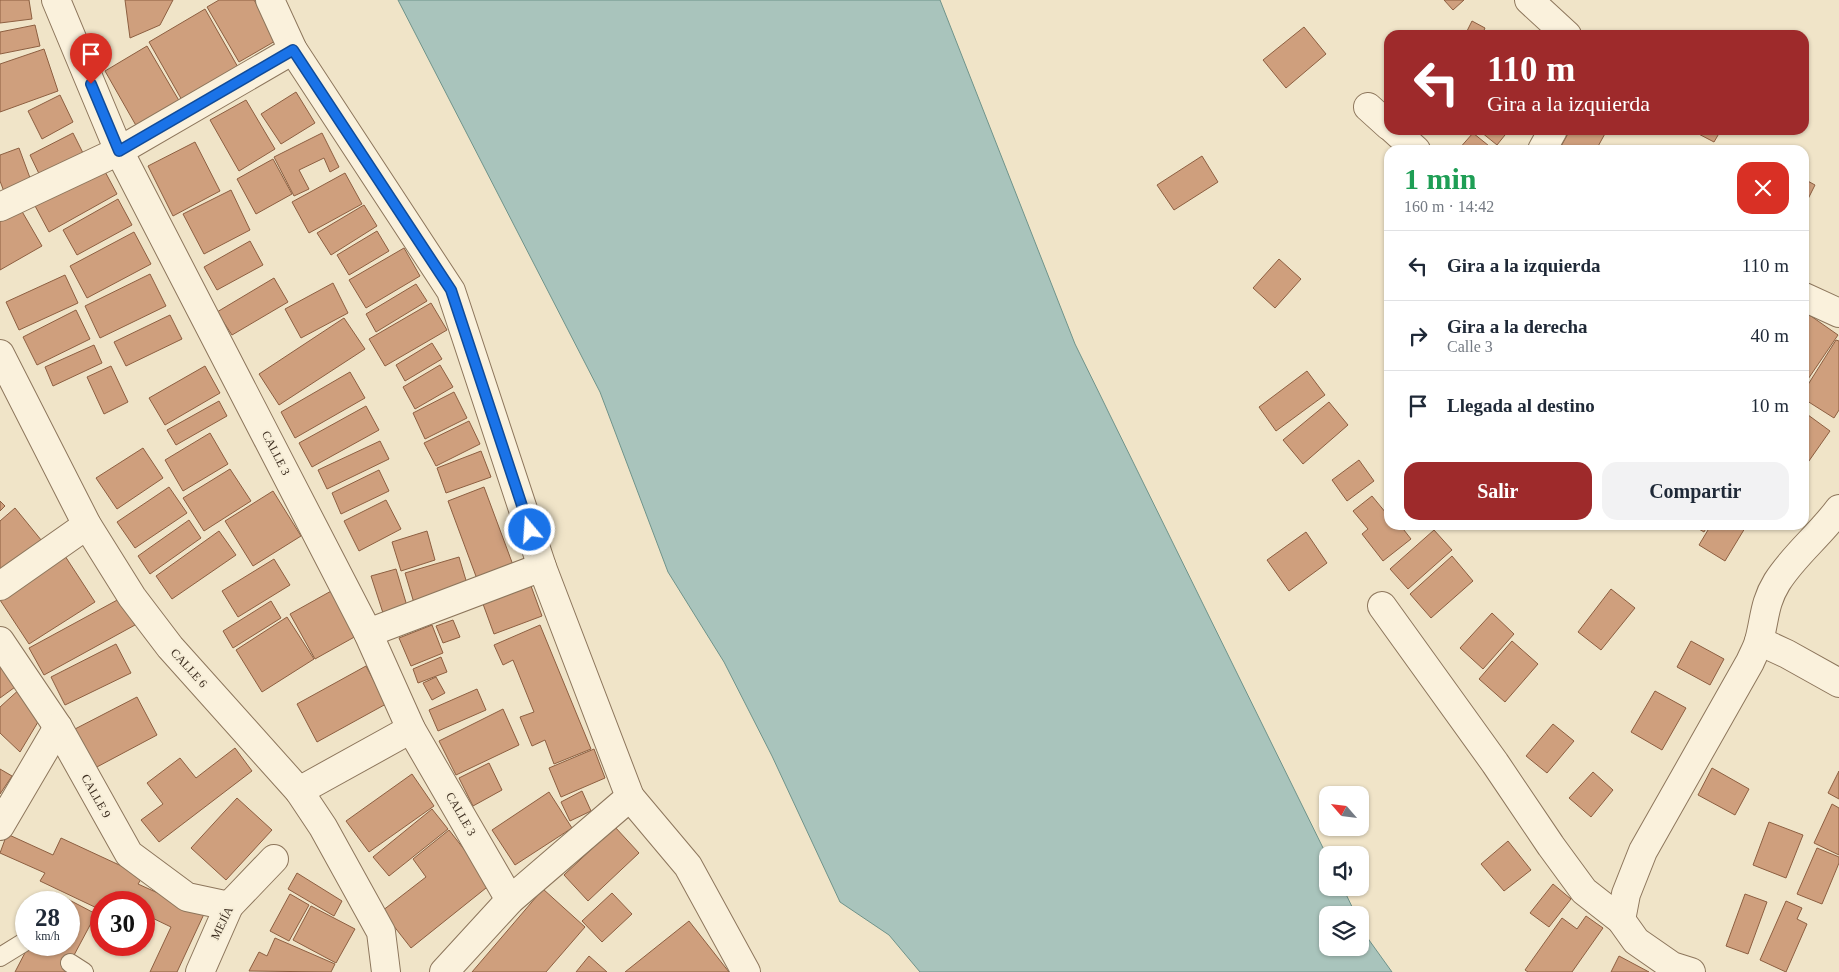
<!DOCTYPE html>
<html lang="es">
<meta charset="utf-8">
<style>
:root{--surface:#fff;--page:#f2f2f3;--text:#1f2937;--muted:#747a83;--line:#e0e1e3;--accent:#9e2a2b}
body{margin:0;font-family:Georgia,serif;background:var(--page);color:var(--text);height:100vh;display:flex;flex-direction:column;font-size:19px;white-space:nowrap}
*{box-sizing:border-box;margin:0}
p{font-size:16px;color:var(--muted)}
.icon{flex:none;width:28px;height:28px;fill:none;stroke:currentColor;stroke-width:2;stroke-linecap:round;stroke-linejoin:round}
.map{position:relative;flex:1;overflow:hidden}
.sheet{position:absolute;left:1384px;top:145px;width:425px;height:385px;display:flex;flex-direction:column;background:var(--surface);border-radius:15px;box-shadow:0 1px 4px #0004}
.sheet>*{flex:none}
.guide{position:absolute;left:1384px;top:30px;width:425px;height:105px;border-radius:15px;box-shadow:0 1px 4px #0004;background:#9e2a2b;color:#fff;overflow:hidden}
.needle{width:32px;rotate:298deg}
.tools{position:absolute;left:1319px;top:786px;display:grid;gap:10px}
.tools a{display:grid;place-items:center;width:50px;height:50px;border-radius:10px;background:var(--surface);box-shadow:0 1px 4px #0004;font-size:25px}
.speed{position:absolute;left:15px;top:891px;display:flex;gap:10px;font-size:25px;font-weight:700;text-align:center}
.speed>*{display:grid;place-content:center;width:65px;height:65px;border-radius:50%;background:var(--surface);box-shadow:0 1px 4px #0004;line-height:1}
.speed small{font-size:12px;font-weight:400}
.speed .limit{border:8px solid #d22;background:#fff;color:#111}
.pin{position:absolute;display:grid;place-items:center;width:42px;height:42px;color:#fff;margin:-51px -21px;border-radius:50% 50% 50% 0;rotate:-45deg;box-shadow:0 0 5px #0007}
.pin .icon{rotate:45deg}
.me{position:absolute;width:55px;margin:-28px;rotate:342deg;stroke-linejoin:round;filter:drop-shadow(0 0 4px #0008)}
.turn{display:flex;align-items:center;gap:18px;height:105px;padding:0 20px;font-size:22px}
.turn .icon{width:65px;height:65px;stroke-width:2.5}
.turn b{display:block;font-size:35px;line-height:42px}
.round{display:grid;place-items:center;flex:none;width:52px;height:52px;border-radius:15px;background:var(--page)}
.overview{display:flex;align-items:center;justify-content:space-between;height:85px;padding:0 20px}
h1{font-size:30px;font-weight:700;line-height:38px;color:#1e9e55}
.cta{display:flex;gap:10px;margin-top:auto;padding:10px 20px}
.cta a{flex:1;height:58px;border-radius:15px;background:var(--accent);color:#fff;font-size:20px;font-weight:700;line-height:58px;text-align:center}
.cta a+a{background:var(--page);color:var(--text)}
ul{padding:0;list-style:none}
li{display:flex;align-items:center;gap:15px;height:70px;padding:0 20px;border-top:1px solid var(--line)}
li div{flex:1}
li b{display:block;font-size:19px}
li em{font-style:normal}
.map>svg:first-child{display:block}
</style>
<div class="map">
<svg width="1839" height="972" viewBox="0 0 1839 972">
<rect width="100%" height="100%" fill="#f0e4c8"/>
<path fill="#a9c4bc" stroke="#6f938a" d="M 398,0 L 940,0 L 1075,344 L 1327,856 L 1328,888 L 1343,888 L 1356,915 L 1328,915 L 1328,948 L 1360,948 L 1360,922 L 1369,940 L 1392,972 L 920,972 L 889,935 L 840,902 L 772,756 L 724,662 L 668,572 L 600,392 Z"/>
<g fill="#cf9f7d" stroke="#8d5f41">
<path d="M 0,0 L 29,0 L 32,19 L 0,23 Z"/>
<path d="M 125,0 L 173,0 L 160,25 L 130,38 Z"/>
<path d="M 219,0 L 254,0 L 277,40 L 239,62 L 207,7 Z"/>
<path d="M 1444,0 L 1464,0 L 1453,10 Z"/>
<path d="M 205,9 L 239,69 L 183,102 L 149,42 Z"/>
<path d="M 1472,21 L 1485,28 L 1482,35 L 1465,35 Z"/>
<path d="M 35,25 L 40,46 L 0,54 L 0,32 Z"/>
<path d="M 1304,27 L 1326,54 L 1286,88 L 1263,60 Z"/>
<path d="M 147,46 L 181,104 L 138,129 L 105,71 Z"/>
<path d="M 44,49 L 58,91 L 0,112 L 0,64 Z"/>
<path d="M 296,92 L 315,123 L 281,144 L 261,114 Z"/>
<path d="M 60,95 L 73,122 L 42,139 L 28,111 Z"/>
<path d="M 246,100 L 275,149 L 239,171 L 210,120 Z"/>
<path d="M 1483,130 L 1509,130 L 1497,145 L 1481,132 Z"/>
<path d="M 1570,130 L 1607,130 L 1596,150 L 1559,150 Z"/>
<path d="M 1691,130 L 1721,130 L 1714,142 Z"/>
<path d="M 73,133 L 85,157 L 42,180 L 30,155 Z"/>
<path d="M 322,133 L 339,167 L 330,172 L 324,158 L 299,170 L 309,189 L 294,196 L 274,157 Z"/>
<path d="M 1473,133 L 1494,150 L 1458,150 Z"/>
<path d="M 195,142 L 220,191 L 173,216 L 148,166 Z"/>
<path d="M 19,148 L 33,186 L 6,197 L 0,181 L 0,155 Z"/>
<path d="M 1202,156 L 1218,182 L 1174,210 L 1157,185 Z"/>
<path d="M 273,159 L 292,194 L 256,214 L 237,179 Z"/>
<path d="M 102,166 L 117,194 L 49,232 L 34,204 Z"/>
<path d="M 345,173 L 362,204 L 309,233 L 292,202 Z"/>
<path d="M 1804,179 L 1815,185 L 1804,207 Z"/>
<path d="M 231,190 L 250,230 L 204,254 L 183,214 Z"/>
<path d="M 118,199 L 132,225 L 77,255 L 63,230 Z"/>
<path d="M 364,205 L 377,226 L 331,255 L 317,233 Z"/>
<path d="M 20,208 L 42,246 L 0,270 L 0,220 Z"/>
<path d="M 377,231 L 389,251 L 349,275 L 337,255 Z"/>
<path d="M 134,232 L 151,264 L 87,298 L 70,266 Z"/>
<path d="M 250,241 L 263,265 L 217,290 L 204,267 Z"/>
<path d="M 404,248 L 420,276 L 366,308 L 349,280 Z"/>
<path d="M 1279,259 L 1301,279 L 1275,308 L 1253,288 Z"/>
<path d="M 150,274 L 166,306 L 100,338 L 85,306 Z"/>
<path d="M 65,275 L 78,303 L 19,330 L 6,302 Z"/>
<path d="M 274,278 L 288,302 L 232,335 L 217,312 Z"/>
<path d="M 333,283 L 348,313 L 301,338 L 285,309 Z"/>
<path d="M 416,284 L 427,301 L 376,332 L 366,314 Z"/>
<path d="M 431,303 L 447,330 L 385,366 L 369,339 Z"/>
<path d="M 76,310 L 90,339 L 37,365 L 23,337 Z"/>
<path d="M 1808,314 L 1838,335 L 1804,385 L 1804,321 Z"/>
<path d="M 170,315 L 182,339 L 126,366 L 114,342 Z"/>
<path d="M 344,318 L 365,349 L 279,405 L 259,374 Z"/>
<path d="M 1836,340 L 1839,341 L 1839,410 L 1834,418 L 1804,399 L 1804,391 Z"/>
<path d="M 432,343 L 442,359 L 405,381 L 396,365 Z"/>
<path d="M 94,345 L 102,363 L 53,386 L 45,367 Z"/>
<path d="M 440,365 L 453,387 L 415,409 L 403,387 Z"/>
<path d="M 111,366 L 128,402 L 104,414 L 87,377 Z"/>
<path d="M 205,366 L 220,393 L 165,425 L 149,398 Z"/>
<path d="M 1307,371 L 1325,395 L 1276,431 L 1259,407 Z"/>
<path d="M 350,372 L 365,398 L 295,438 L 281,412 Z"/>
<path d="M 454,392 L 467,418 L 425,439 L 413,413 Z"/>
<path d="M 219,401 L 227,416 L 176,445 L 167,430 Z"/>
<path d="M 1329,402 L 1348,425 L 1303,464 L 1283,440 Z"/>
<path d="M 366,406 L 379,430 L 312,467 L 299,443 Z"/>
<path d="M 1804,412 L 1830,431 L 1804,468 Z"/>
<path d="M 469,421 L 480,444 L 436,466 L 424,443 Z"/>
<path d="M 210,433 L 228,464 L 183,491 L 165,460 Z"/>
<path d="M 380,441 L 389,459 L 327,489 L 318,470 Z"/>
<path d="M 143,448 L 163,478 L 117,509 L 96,478 Z"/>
<path d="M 481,451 L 491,477 L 446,493 L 437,468 Z"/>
<path d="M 1359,460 L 1374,481 L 1347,501 L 1332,480 Z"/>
<path d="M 230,469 L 251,501 L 204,531 L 183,498 Z"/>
<path d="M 379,470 L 389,491 L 341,514 L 332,493 Z"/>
<path d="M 169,487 L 187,513 L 135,548 L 117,522 Z"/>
<path d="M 484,487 L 513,565 L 477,579 L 448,501 Z"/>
<path d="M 273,491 L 301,536 L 253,566 L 225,521 Z"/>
<path d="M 1372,496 L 1386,513 L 1389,511 L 1389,525 L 1400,525 L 1411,539 L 1383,561 L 1362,534 L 1368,529 L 1353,511 Z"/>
<path d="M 386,500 L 401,529 L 359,551 L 344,521 Z"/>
<path d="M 0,501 L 5,506 L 0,511 Z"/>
<path d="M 15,508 L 46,546 L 0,584 L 0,521 Z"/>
<path d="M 189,520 L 201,538 L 150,574 L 138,556 Z"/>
<path d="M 1692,525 L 1708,525 L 1704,532 Z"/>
<path d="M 1711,525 L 1740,525 L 1745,528 L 1725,561 L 1699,545 Z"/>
<path d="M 1434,530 L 1452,550 L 1408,589 L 1390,569 Z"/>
<path d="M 219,531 L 236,555 L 172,599 L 156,576 Z"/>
<path d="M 427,531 L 435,560 L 401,571 L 392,542 Z"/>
<path d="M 1306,532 L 1327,563 L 1289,591 L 1267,560 Z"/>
<path d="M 65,556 L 95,602 L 29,644 L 0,600 Z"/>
<path d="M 1452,556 L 1473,581 L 1431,618 L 1410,594 Z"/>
<path d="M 459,557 L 468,587 L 414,603 L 405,573 Z"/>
<path d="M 274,559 L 290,585 L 238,617 L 222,591 Z"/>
<path d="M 396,569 L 407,606 L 383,613 L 371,576 Z"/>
<path d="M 531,586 L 542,616 L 494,634 L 483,604 Z"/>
<path d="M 1611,589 L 1635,608 L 1601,650 L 1578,632 Z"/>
<path d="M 333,590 L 358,635 L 315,659 L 290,614 Z"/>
<path d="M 121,598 L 135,625 L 44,675 L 29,648 Z"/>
<path d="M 271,601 L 281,618 L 233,648 L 223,631 Z"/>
<path d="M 1492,613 L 1514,634 L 1483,669 L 1460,648 Z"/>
<path d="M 287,617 L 314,659 L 262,692 L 236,650 Z"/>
<path d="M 453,620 L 460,637 L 443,643 L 436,626 Z"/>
<path d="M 432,625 L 443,653 L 411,666 L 399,638 Z"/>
<path d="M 540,625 L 591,749 L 554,764 L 545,740 L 532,746 L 520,717 L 534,712 L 513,660 L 503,665 L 494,645 Z"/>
<path d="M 1512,641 L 1538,664 L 1505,702 L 1479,679 Z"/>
<path d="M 1691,641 L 1724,659 L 1710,685 L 1677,667 Z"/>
<path d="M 116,644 L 131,673 L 65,705 L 51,677 Z"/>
<path d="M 0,653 L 22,682 L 0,698 Z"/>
<path d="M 441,657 L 447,672 L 418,683 L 413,669 Z"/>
<path d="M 366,666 L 386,704 L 317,742 L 297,704 Z"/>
<path d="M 436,677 L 445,693 L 432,700 L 423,683 Z"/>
<path d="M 22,687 L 38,722 L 20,752 L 0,733 L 0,707 Z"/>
<path d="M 477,689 L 486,710 L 438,731 L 429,710 Z"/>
<path d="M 1655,691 L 1686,708 L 1662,750 L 1631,732 Z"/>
<path d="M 137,697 L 157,735 L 95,768 L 75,729 Z"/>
<path d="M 503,709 L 519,745 L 456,775 L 439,741 Z"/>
<path d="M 1553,724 L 1574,741 L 1547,773 L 1526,756 Z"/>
<path d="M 235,748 L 252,771 L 159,842 L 141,820 L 163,804 L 147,783 L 180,758 L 196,778 Z"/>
<path d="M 594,749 L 605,778 L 561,797 L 549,768 Z"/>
<path d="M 489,763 L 502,790 L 473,806 L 459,778 Z"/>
<path d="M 1712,768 L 1749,789 L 1735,815 L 1698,795 Z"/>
<path d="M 0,769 L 12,776 L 0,794 Z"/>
<path d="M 1839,771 L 1839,799 L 1828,793 Z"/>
<path d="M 1593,772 L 1613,790 L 1591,817 L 1569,798 Z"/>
<path d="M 412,774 L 434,806 L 369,852 L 346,821 Z"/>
<path d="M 582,791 L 591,811 L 570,821 L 561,802 Z"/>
<path d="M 549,792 L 572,828 L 515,865 L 492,830 Z"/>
<path d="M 237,798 L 272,830 L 226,880 L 191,848 Z"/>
<path d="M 1832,804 L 1839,808 L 1839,855 L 1814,843 Z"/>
<path d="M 432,809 L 448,829 L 389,876 L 373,857 Z"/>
<path d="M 1769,822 L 1803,835 L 1786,878 L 1753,865 Z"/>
<path d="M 615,827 L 639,853 L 588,901 L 564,875 Z"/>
<path d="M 449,830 L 491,884 L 411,948 L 382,911 L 426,877 L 413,859 Z"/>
<path d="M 7,834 L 53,855 L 61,838 L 143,876 L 138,884 L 204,914 L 177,972 L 150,972 L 171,927 L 144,914 L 144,902 L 101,902 L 101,910 L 40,881 L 45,873 L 0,853 Z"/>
<path d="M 1508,841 L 1531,870 L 1504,891 L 1481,864 Z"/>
<path d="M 1817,848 L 1839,857 L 1839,863 L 1822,904 L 1797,894 Z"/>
<path d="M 297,873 L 342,901 L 334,916 L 288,889 Z"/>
<path d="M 1553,884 L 1571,899 L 1549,927 L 1530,913 Z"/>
<path d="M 543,889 L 585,927 L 546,972 L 472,972 Z"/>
<path d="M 56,893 L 96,914 L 65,972 L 15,972 L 29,945 L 69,945 L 69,902 L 51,902 Z"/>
<path d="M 612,893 L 632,914 L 602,942 L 582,921 Z"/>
<path d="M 290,894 L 309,905 L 289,941 L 270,931 Z"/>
<path d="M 1745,894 L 1767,902 L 1748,954 L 1726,946 Z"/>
<path d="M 1786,901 L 1802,908 L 1797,919 L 1807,924 L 1786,972 L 1760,960 Z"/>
<path d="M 311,906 L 355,929 L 336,963 L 293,940 Z"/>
<path d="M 1586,916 L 1603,928 L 1572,972 L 1528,972 L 1525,970 L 1562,918 L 1577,929 Z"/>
<path d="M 689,921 L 729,972 L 625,972 Z"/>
<path d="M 275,938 L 335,964 L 331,972 L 249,971 L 259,952 L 267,956 Z"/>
<path d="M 589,956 L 607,972 L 576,972 Z"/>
<path d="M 1619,956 L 1649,972 L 1611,972 Z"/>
</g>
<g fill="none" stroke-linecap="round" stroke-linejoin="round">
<defs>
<g id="lane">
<path d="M 0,957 L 26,941"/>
<path d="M 70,963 L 84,972"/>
</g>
<g id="street">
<path d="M 56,0 L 119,151 L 368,633 L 411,729 L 510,900"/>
<path d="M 270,0 L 293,50 L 451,291 L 542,567 L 630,797 L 510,900 L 444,972"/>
<path d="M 1529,0 L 1567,35"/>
<path d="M 1368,107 L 1389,126"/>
<path d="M 1394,130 L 1416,150"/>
<path d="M 1542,150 L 1553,130"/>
<path d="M 0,207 L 119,151 L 293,50"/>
<path d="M 1804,297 L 1839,313"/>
<path d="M 0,354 L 87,525 L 132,597 L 170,647 L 299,791 L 323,827 L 381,932 L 386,972"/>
<path d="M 0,586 L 87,525"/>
<path d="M 1382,606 L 1495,763 L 1551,846 L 1584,891 L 1621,920 L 1636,941 L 1672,966 L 1691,972"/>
<path d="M 368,633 L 542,567"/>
<path d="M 0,641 L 58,727 L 129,854 L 187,897 L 229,906"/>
<path d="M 1759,641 L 1787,654 L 1839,683"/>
<path d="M 299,791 L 411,729"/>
<path d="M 630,797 L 688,866 L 746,972"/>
<path d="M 0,826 L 58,727"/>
<path d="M 1621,920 L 1626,894 L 1643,851 L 1750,662 C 1753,655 1757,648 1759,641 C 1765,619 1764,603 1777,582 C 1794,555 1820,535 1839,509"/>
<path d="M 200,972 L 229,906 L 274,859"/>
</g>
</defs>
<use href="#lane" stroke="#8d765c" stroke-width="20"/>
<use href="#street" stroke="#8d765c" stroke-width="30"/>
<use href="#lane" stroke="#faf1dc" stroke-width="18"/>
<use href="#street" stroke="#faf1dc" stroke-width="28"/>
</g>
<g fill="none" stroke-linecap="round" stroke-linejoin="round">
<defs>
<path id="route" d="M 91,84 L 119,151 L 293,50 L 451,290 L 530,530"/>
</defs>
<use href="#route" stroke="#114b97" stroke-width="12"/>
<use href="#route" stroke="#1a73e8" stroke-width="9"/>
</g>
<g text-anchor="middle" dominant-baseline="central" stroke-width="4" stroke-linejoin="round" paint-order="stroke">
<g font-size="12" fill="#3d2e20" stroke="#f7eed8">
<text transform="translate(276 453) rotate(63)">CALLE 3</text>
<text transform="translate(189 668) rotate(48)">CALLE 6</text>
<text transform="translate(96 796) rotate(61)">CALLE 9</text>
<text transform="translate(461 814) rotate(60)">CALLE 3</text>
<text transform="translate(222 923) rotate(-64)">MEJÍA</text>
</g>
</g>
</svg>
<div class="tools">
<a><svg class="needle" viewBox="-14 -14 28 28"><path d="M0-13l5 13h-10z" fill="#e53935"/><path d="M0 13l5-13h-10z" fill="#747a83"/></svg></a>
<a><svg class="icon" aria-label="sound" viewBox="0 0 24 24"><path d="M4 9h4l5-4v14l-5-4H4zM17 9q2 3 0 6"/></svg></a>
<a><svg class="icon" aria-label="layers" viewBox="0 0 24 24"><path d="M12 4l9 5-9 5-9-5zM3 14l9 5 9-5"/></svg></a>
</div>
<div class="speed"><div>28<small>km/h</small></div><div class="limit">30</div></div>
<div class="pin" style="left:91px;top:84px;background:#d93025"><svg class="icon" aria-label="arrive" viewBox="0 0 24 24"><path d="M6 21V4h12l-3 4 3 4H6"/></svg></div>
<svg class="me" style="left:530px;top:530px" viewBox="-20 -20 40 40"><circle r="17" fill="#1a73e8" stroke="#fff" stroke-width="3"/><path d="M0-11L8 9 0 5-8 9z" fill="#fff"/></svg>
<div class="guide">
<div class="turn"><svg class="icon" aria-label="left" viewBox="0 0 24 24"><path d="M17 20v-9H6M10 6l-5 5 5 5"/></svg><div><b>110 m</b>Gira a la izquierda</div></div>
</div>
<section class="sheet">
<div class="overview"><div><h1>1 min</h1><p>160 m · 14:42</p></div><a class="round" style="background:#d93025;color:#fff"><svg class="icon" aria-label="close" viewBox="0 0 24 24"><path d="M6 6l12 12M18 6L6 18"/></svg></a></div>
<ul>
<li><svg class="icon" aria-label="left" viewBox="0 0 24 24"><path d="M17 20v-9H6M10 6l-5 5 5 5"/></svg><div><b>Gira a la izquierda</b></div><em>110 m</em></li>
<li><svg class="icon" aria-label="right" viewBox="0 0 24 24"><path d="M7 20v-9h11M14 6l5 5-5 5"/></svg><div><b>Gira a la derecha</b><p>Calle 3</p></div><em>40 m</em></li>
<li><svg class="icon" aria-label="arrive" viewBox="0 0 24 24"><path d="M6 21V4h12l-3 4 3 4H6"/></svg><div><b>Llegada al destino</b></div><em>10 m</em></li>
</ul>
<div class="cta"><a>Salir</a><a>Compartir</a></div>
</section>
</div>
